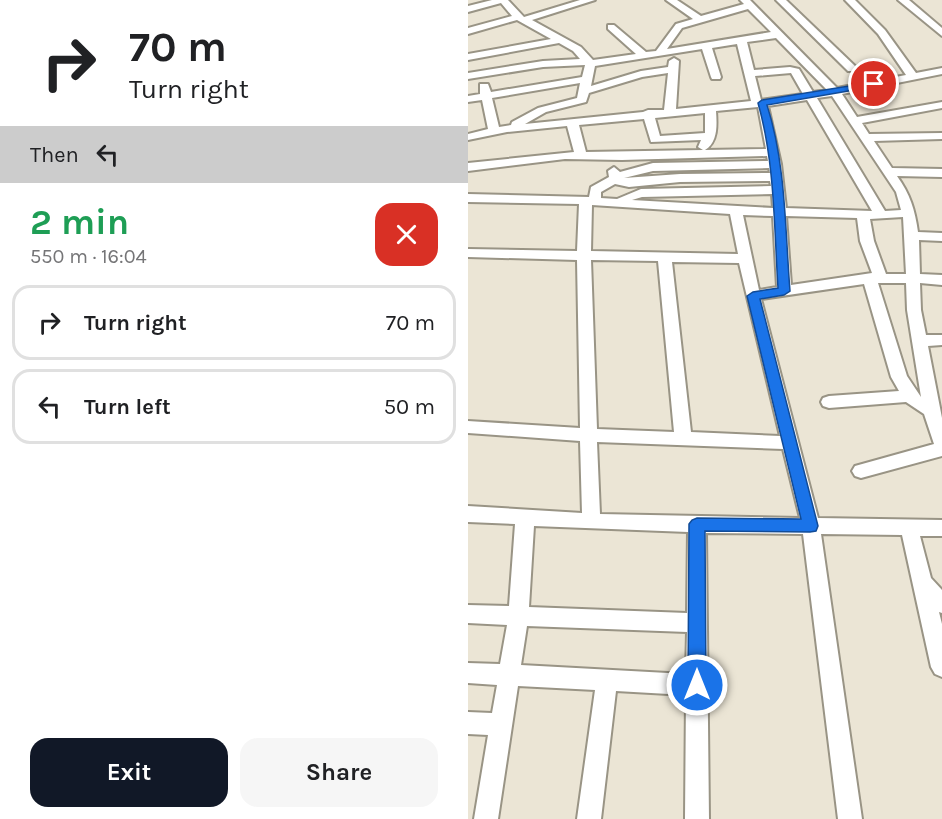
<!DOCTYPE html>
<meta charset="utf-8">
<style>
:root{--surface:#fff;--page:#f6f6f6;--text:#202124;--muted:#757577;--line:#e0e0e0;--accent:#111827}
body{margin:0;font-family:Karla,sans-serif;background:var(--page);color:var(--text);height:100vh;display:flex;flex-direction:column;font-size:22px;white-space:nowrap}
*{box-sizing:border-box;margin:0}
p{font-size:20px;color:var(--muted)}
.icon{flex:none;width:33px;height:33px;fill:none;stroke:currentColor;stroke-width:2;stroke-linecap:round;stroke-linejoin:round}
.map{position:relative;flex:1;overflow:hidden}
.panel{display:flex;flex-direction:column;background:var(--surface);width:468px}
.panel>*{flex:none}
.guide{background:#fff;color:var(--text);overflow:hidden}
.pin{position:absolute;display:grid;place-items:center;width:51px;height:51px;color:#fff;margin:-26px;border:3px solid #fff;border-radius:50%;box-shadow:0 2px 6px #0007}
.me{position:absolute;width:66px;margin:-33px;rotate:0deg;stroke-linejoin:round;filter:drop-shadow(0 0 4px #0008)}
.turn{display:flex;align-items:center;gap:21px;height:126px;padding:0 30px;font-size:27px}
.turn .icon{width:78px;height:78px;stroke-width:2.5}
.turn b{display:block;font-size:42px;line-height:51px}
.then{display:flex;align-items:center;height:57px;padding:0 30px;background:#0003;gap:12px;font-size:22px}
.round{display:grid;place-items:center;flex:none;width:63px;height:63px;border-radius:18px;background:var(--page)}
.overview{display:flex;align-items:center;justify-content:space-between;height:102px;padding:0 30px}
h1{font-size:36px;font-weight:700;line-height:45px;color:#1e9e55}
.primary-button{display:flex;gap:12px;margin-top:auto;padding:12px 30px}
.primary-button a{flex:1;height:69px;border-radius:18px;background:var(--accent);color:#fff;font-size:24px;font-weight:700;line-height:69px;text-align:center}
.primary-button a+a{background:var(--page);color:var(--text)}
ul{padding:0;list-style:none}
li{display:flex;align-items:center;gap:18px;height:75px;margin:0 12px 9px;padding:0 18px;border:3px solid var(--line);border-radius:18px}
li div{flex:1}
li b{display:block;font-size:22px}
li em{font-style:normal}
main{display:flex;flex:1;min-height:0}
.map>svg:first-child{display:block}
</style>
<main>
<section class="panel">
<div class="guide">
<div class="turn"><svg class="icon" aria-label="right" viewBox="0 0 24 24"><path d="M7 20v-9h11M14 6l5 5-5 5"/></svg><div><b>70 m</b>Turn right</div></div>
<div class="then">Then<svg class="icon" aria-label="left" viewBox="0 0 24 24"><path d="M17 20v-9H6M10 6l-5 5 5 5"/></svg></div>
</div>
<div class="overview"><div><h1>2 min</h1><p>550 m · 16:04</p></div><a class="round" style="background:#d93025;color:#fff"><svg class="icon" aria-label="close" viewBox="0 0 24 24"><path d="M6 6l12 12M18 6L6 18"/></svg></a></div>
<ul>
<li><svg class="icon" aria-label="right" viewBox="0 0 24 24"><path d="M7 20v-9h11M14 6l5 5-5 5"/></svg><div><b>Turn right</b></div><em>70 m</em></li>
<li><svg class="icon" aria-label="left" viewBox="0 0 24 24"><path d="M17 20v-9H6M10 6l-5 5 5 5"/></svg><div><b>Turn left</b></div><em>50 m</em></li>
</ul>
<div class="primary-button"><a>Exit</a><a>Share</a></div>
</section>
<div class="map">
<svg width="474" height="819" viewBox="0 0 474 819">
<rect width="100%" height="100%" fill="#ebe5d5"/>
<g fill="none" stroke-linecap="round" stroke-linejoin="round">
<defs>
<g id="minor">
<path d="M 24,0 L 40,0 L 56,17 L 112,0 L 127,0 L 64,20 L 113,47 L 125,60 L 168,54 L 140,29 L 140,25 L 146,25 L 178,52 L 188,51 L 208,24 L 225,19 L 198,0 L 209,0 L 233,16 L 276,4 L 272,0 L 282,0 L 369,88 L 438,75 L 410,34 L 377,0 L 387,0 L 417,30 L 448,73 L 474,68 L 474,74 L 374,94 L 389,117 L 474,102 L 474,108 L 394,123 L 401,134 L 474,133 L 474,139 L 406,141 L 424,168 L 474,169 L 474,177 L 429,176 C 442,194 447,210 450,232 L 474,233 L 474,241 L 451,240 L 452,274 L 474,275 L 474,285 L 452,283 L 453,310 L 458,335 L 474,335 L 474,345 L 460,346 L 474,418 L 474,456 L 393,478 L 387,476 L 384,471 L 387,466 L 466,444 L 456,414 L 438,402 L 361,408 L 355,406 L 353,402 L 355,398 L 361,396 L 431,391 L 423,377 L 396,284 L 293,299 L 350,518 L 474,520 L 474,536 L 452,536 L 463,578 L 474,590 L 474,613 L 471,612 L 474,624 L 474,677 L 467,674 L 463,667 L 434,535 L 353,534 L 394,819 L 370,819 L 335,534 L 238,533 L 241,819 L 217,819 L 218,695 L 148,691 L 133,819 L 109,819 L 127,690 L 50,686 L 30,819 L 6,819 L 20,735 L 0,734 L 0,712 L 24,713 L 29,685 L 0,683 L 0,663 L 32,664 L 39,625 L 0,623 L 0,605 L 41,606 L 47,524 L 0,522 L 0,506 L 114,513 L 112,441 L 0,433 L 0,421 L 112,428 L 109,260 L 0,257 L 0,249 L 109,251 L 111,204 L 0,202 L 0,194 L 121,197 L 123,187 L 141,177 L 140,171 L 146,167 L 152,172 L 185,163 L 300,161 L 299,156 L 154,160 L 97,159 L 0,171 L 0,163 L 106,152 L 99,126 L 39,132 L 0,140 L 0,134 L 20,129 L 14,100 L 0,102 L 0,96 L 12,94 L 12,84 L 20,84 L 23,92 L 114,77 L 117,65 L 75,67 L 0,79 L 0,73 L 75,61 L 112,59 L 105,51 L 91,43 L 0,60 L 0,54 L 83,39 L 49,20 L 0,34 L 0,28 L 44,16 L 33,3 L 0,12 L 0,6 ZM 280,9 L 303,32 L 199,49 L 214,28 ZM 308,38 L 359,90 L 345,92 L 331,69 L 322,67 L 286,70 L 279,42 ZM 269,44 L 283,101 L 208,109 L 211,61 L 206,58 L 201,61 L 200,67 L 173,71 L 123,86 L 127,66 L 234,49 L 243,77 L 244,79 L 252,79 L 253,77 L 244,48 ZM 200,73 L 196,110 L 180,110 L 175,112 L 57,124 L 78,112 L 118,102 L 121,93 L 174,77 ZM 323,73 L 335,94 L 293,100 L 287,76 ZM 112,83 L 109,98 L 70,108 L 44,122 L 43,125 L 31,127 L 24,98 ZM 364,96 L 428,192 L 433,210 L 417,211 L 349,98 ZM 339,100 L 404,211 L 318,208 L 313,164 L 300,106 ZM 290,107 L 298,149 L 237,150 C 250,142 249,125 248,111 ZM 237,113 L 237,133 L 192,136 L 187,118 ZM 176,119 L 183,142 L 233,140 L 230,147 L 235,150 L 118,152 L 111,125 ZM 301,168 L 302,173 L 212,174 L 156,178 L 185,171 ZM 302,181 L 303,186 L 173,189 L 149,199 L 133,198 L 133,192 L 147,184 L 161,187 L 212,182 ZM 304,194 L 305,208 L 164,200 L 174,197 ZM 124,205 L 262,214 L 270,254 L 123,251 ZM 275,215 L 305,216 L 309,287 L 291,290 ZM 318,216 L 389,218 L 392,241 L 404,273 L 323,285 ZM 435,217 L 438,274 L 418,274 L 406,241 L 402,219 ZM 123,260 L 190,261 L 206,432 L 129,429 ZM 204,262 L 271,263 L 312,436 L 223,432 ZM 410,283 L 438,283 L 439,310 L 453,397 L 439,376 ZM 129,442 L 315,449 L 332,518 L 132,514 ZM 66,526 L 220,532 L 219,613 L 61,607 ZM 59,626 L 219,632 L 218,674 L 53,665 Z"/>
<path d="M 308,0 L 318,0 L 388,67 L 388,71 L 380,71 Z"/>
<path d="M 430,0 L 441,0 L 474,28 L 474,36 Z"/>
</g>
</defs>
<use href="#minor" stroke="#999485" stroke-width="4"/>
<use href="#minor" fill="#fff" fill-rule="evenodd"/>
</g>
<path fill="#1a73e8" stroke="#114b97" stroke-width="1.5" d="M 406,82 L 410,84 L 409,86 L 299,105 C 318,164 317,229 322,291 L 316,295 L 292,299 L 350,526 L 348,531 L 342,532 L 237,531 L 238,685 L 235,691 L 229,694 L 223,691 L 220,685 L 221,524 L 224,520 L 229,518 L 333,519 L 279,296 L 285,292 L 310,288 C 306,226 307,163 290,103 L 294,100 Z"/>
</svg>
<div class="pin" style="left:406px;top:84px;background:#d93025"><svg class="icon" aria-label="arrive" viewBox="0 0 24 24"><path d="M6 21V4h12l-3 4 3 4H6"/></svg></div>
<svg class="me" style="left:229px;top:685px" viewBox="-20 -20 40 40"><circle r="17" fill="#1a73e8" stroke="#fff" stroke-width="3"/><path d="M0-11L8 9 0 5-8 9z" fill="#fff"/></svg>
</div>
</main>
